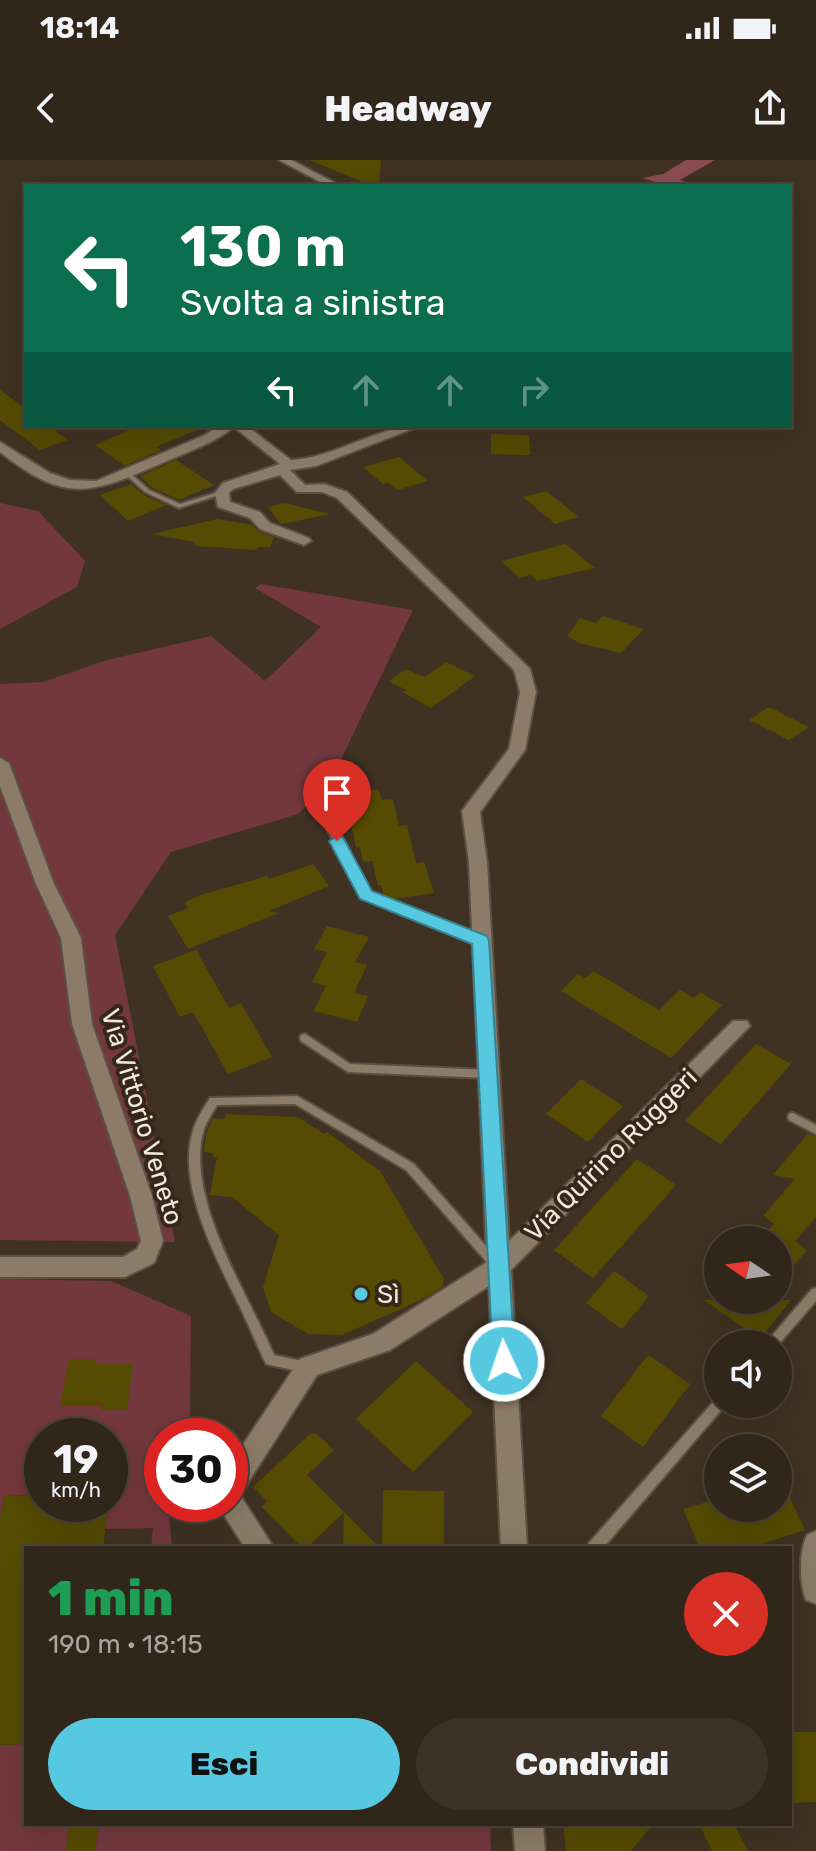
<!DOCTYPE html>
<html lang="it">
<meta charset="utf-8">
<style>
:root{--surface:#30261a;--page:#3c3227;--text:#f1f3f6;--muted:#a8a5a2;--line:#4b4339;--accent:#56c9e0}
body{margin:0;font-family:Rubik,sans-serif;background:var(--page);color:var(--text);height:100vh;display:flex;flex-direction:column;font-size:30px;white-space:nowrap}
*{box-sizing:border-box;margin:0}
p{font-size:26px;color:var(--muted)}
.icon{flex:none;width:44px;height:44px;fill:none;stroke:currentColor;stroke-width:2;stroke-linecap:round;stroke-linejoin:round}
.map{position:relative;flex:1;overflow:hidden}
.panel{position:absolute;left:24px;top:1386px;width:768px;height:280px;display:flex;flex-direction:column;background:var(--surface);border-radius:0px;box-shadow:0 8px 32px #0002,0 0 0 2px var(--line)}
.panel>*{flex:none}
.banner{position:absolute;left:24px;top:24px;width:768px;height:244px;border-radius:0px;box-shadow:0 8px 32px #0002,0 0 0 2px var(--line);background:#0b6e4f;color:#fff;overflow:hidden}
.needle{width:52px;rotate:283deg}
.buttons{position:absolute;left:704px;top:1066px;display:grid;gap:16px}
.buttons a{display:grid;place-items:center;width:88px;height:88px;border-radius:50%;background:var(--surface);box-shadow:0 8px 32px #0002,0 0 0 2px var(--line);font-size:40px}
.speed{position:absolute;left:24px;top:1258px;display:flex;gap:16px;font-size:40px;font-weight:700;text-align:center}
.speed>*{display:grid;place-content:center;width:104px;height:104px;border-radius:50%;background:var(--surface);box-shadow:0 8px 32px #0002,0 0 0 2px var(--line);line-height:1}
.speed small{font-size:20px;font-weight:400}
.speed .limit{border:12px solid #d22;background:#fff;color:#111}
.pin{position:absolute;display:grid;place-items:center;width:68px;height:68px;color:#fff;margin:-82px -34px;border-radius:50% 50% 50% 0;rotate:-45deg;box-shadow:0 0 8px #0007}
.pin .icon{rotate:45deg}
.me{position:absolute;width:88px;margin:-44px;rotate:357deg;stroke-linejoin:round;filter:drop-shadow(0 0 6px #0008)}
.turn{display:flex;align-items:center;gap:28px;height:168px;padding:0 24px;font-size:36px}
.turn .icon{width:104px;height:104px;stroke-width:2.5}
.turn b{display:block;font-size:56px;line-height:68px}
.lanes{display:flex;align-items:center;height:76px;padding:0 24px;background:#0003;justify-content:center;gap:40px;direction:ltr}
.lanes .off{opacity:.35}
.round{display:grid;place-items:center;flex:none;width:84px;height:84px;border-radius:42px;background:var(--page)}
.overview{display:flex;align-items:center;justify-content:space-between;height:136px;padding:0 24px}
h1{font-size:48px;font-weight:800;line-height:60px;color:#1e9e55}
.action{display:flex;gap:16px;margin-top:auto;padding:16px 24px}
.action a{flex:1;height:92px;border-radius:48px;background:var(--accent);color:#111;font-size:32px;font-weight:800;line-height:92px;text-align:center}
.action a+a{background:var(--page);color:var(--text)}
.status{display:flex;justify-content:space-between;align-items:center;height:56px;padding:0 40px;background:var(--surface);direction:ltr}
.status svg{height:22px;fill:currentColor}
header{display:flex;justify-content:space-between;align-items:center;height:104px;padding:0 24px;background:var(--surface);font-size:36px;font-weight:800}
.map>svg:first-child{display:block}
</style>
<div class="status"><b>18:14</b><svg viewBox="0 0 49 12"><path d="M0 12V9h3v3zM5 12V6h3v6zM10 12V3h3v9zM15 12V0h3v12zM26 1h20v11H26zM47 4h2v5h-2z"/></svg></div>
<header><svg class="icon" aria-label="back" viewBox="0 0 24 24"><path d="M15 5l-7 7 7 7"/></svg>Headway<svg class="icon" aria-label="share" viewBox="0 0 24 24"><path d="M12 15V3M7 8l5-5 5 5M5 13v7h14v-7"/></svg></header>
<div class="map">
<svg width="816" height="1691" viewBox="0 0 816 1691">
<rect width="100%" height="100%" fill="#403222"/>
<g fill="#73383e">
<path d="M 0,343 L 38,351 L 85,401 L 77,427 L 0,469 Z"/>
<path d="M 261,424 L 413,450 L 328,626 L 298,654 L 171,692 L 115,775 L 175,1082 L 0,1080 L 0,524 L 43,522 L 107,500 L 211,476 L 265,521 L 321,467 L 255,428 Z"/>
<path d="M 0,1119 L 111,1121 L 191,1156 L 190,1254 L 182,1276 L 162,1276 L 162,1344 L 168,1344 L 172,1388 L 151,1388 L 153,1368 L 105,1369 L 110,1344 L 110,1276 L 42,1276 L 42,1335 L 5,1336 L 0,1359 Z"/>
<path d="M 26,1584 L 26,1664 L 69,1664 L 66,1691 L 0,1691 L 0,1585 Z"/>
<path d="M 99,1664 L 490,1664 L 491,1691 L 95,1691 Z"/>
</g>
<path fill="#8a4c51" d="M 686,0 L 715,0 L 680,20 L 697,26 L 669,26 L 642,18 L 663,14 Z"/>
<g fill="#554b03">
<path d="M 310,0 L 381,0 L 379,26 L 372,26 Z"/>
<path d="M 0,230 L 26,249 L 26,266 L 49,266 L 68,280 L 40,290 L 0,260 Z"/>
<path d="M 139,266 L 206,266 L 156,287 L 161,290 L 125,306 L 95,285 Z"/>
<path d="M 491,274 L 529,275 L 530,295 L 491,294 Z"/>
<path d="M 399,297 L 412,308 L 428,321 L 397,330 L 389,323 L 383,324 L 363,307 Z"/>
<path d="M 176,300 L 214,325 L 179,340 L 151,327 L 140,316 Z"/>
<path d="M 131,324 L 144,335 L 166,345 L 128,361 L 100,335 Z"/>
<path d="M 546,331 L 579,357 L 555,364 L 523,337 Z"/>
<path d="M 285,343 L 330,354 L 281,364 L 268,347 Z"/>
<path d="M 217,359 L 253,365 L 259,372 L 274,377 L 270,387 L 259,387 L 257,390 L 196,386 L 195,382 L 152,374 Z"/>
<path d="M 565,384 L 595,408 L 537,421 L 531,415 L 520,418 L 501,401 Z"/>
<path d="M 603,456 L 644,469 L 621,493 L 579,483 L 567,476 L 580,458 L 596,463 Z"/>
<path d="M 446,502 L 475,516 L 431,548 L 402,532 L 406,530 L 389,521 L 406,509 L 424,517 Z"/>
<path d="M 769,547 L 809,567 L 789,580 L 749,560 Z"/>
<path d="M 378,629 L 382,640 L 393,639 L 399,666 L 407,665 L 416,703 L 424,702 L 434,733 L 393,739 L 384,736 L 381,725 L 378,725 L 372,701 L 363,702 L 360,687 L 356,688 L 351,664 L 341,665 L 333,635 Z"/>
<path d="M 313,704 L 329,726 L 269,751 L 279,753 L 188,789 L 168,756 L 188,748 L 185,742 L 204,734 L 267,716 L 269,719 Z"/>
<path d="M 327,766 L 369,777 L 355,802 L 367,805 L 354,833 L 368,836 L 357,862 L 314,851 L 326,826 L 312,822 L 327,792 L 314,789 Z"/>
<path d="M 196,790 L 229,848 L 241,843 L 272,897 L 228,914 L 193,852 L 180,857 L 153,806 Z"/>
<path d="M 593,811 L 659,850 L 680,830 L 694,838 L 700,832 L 722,845 L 671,898 L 561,831 L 578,814 L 585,818 Z"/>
<path d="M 756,884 L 791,904 L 721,984 L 685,961 Z"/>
<path d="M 581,919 L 623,946 L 588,982 L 546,954 Z"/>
<path d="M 226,954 L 298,957 L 324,974 L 327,972 L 380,1011 L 444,1119 L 442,1127 L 423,1139 L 342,1175 L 308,1174 L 271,1152 L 263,1127 L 279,1075 L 232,1037 L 210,1035 L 217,997 L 213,997 L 213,993 L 204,992 L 206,974 L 213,958 L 225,959 Z"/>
<path d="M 808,973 L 816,977 L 816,1057 L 795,1081 L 807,1090 L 778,1125 L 778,1080 L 760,1080 L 774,1064 L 763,1056 L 795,1019 L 773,1015 Z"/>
<path d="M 637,999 L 676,1025 L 593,1118 L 554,1090 Z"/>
<path d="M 614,1111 L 649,1136 L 622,1169 L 586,1143 Z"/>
<path d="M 704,1140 L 791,1140 L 760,1179 Z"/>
<path d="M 648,1195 L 690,1224 L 643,1287 L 601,1256 Z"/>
<path d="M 69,1199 L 96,1199 L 95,1204 L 133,1204 L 127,1250 L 100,1250 L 101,1246 L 60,1246 Z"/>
<path d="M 416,1201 L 473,1252 L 413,1312 L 356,1259 Z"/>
<path d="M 310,1274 L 317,1274 L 334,1290 L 307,1315 L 344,1352 L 307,1388 L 302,1388 L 262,1347 L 267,1341 L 253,1327 Z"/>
<path d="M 778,1313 L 805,1370 L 748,1388 L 700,1388 L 683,1349 L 718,1339 L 718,1348 L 778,1348 Z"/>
<path d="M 383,1330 L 444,1331 L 444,1388 L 382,1388 Z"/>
<path d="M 42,1335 L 42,1344 L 109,1344 L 103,1388 L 26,1388 L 26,1584 L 0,1585 L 0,1359 L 4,1336 Z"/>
<path d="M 344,1352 L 380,1388 L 343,1388 Z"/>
<path d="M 790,1572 L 816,1572 L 816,1642 L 790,1643 Z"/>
<path d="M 69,1664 L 99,1664 L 95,1691 L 66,1691 Z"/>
<path d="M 563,1664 L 653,1664 L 631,1691 L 566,1691 Z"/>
<path d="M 699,1664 L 734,1664 L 748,1691 L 712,1691 Z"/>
</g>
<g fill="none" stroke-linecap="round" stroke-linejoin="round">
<defs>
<g id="service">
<path d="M 125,312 L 129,312 L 149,330 L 180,344 L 222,331 L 225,333 L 179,348 L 145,332 L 125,314 Z"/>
<path d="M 323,651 L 327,654 L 369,733 L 484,779 L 486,781 L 484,783 L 478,783 L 363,737 L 319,654 Z"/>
<path d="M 305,874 L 350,904 L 488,910 L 492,911 L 493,914 L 492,917 L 488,918 L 348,912 L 301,881 L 300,878 L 301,875 Z"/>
<path d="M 297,936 L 414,1004 L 501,1103 L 499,1107 L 495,1108 L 491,1107 L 406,1010 L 295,944 L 217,945 C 212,954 205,963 203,973 C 186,1040 248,1134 274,1195 L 311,1203 L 313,1207 L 311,1211 L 307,1213 L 266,1204 C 257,1185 249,1166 240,1147 C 217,1100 176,1024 193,971 C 196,959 204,948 210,938 Z"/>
<path d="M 793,953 L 816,965 L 816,974 L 789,960 L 788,957 L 789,954 Z"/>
<path d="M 816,1128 L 816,1141 L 778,1185 L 765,1184 L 812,1129 Z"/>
<path d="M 718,1239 L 718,1244 L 725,1244 L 723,1248 L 603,1388 L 587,1388 L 589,1383 L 715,1240 Z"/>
</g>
<g id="minor">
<path d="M 279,0 L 291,0 L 341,26 L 328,26 Z"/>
<path d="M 219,266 L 247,266 L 291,300 C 336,298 375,266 420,266 L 316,306 L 290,310 L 305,325 L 324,324 L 347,332 L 530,509 L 536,532 L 525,590 L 480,652 L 487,702 L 509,1081 L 733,861 L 747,861 L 750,866 L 511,1110 L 527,1388 L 501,1388 L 489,1126 L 390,1190 L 317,1215 L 240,1335 L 274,1388 L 245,1388 L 217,1344 L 230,1344 L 230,1304 L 300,1199 L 373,1174 L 487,1102 L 469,702 L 462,651 L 509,589 L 520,532 L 514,510 L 337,338 L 322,332 L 297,332 L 280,315 L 233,329 L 229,333 L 230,342 L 260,352 L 270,363 L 309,378 L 311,381 L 304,385 L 260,369 L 250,358 L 218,347 L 215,333 L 223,323 L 280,304 L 234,267 C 214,283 190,291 167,301 C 94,332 69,347 0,292 L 0,282 L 50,313 L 70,320 L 96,321 L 205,275 Z"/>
<path d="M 0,598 L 9,603 L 54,724 L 81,778 L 92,864 L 152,1036 L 163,1081 L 154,1103 L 125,1117 L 0,1117 L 0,1097 L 123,1097 L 137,1089 L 141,1081 L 130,1036 L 72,864 L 61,778 L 36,724 L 0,626 Z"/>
<path d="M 816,1371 L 816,1444 L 806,1440 C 799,1422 799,1392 807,1375 Z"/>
<path d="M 513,1664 L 543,1664 L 545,1691 L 515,1691 Z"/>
</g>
</defs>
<use href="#service" stroke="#5b5041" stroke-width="4"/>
<use href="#minor" stroke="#5b5041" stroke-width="4"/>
<use href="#service" fill="#8b7b68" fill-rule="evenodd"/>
<use href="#minor" fill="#8b7b68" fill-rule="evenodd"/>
</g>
<path fill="#56c9e0" stroke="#388392" stroke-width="2" d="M 337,676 L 343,677 L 372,731 L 487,776 L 489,781 L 515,1201 L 512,1208 L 504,1211 L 496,1208 L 493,1201 L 472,784 L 360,739 L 329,681 Z"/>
<circle fill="#56c9e0" stroke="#352818" stroke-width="3" cx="361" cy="1134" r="8"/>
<g text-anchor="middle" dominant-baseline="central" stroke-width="8" stroke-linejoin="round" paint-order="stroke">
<g font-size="26" fill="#f1e8de" stroke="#352818">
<text transform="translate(142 957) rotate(73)">Via Vittorio Veneto</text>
<text transform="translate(611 995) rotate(-45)">Via Quirino Ruggeri</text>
</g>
<g font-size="26" fill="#f1e8de" stroke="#352818" text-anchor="start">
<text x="377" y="1134">Sì</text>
</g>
</g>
</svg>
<div class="buttons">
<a><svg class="needle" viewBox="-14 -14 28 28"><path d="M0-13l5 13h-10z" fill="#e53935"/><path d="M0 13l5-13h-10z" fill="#a8a5a2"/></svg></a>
<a><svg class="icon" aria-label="sound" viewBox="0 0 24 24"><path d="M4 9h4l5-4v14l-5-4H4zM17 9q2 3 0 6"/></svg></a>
<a><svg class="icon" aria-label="layers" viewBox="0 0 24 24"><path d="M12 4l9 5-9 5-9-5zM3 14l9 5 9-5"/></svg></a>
</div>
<div class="speed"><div>19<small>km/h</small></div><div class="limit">30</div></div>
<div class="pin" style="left:337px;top:681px;background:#d93025"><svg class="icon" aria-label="arrive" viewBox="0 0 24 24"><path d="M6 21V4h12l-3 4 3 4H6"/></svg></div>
<svg class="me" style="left:504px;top:1201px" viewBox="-20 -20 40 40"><circle r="17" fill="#56c9e0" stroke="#fff" stroke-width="3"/><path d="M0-11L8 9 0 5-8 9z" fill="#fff"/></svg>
<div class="banner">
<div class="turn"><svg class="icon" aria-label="left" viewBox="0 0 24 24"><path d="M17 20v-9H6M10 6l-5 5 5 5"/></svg><div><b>130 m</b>Svolta a sinistra</div></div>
<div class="lanes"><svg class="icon" aria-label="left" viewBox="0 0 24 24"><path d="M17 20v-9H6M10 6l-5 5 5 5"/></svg><svg class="icon off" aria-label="ahead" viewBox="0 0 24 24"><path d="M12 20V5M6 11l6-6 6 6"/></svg><svg class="icon off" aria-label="ahead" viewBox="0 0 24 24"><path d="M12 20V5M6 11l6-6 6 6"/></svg><svg class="icon off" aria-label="right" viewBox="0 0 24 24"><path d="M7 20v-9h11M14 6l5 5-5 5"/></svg></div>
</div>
<section class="panel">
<div class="overview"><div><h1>1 min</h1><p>190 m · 18:15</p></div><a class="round" style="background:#d93025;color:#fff"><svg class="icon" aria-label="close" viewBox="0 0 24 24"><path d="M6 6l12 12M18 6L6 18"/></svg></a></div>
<div class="action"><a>Esci</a><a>Condividi</a></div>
</section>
</div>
